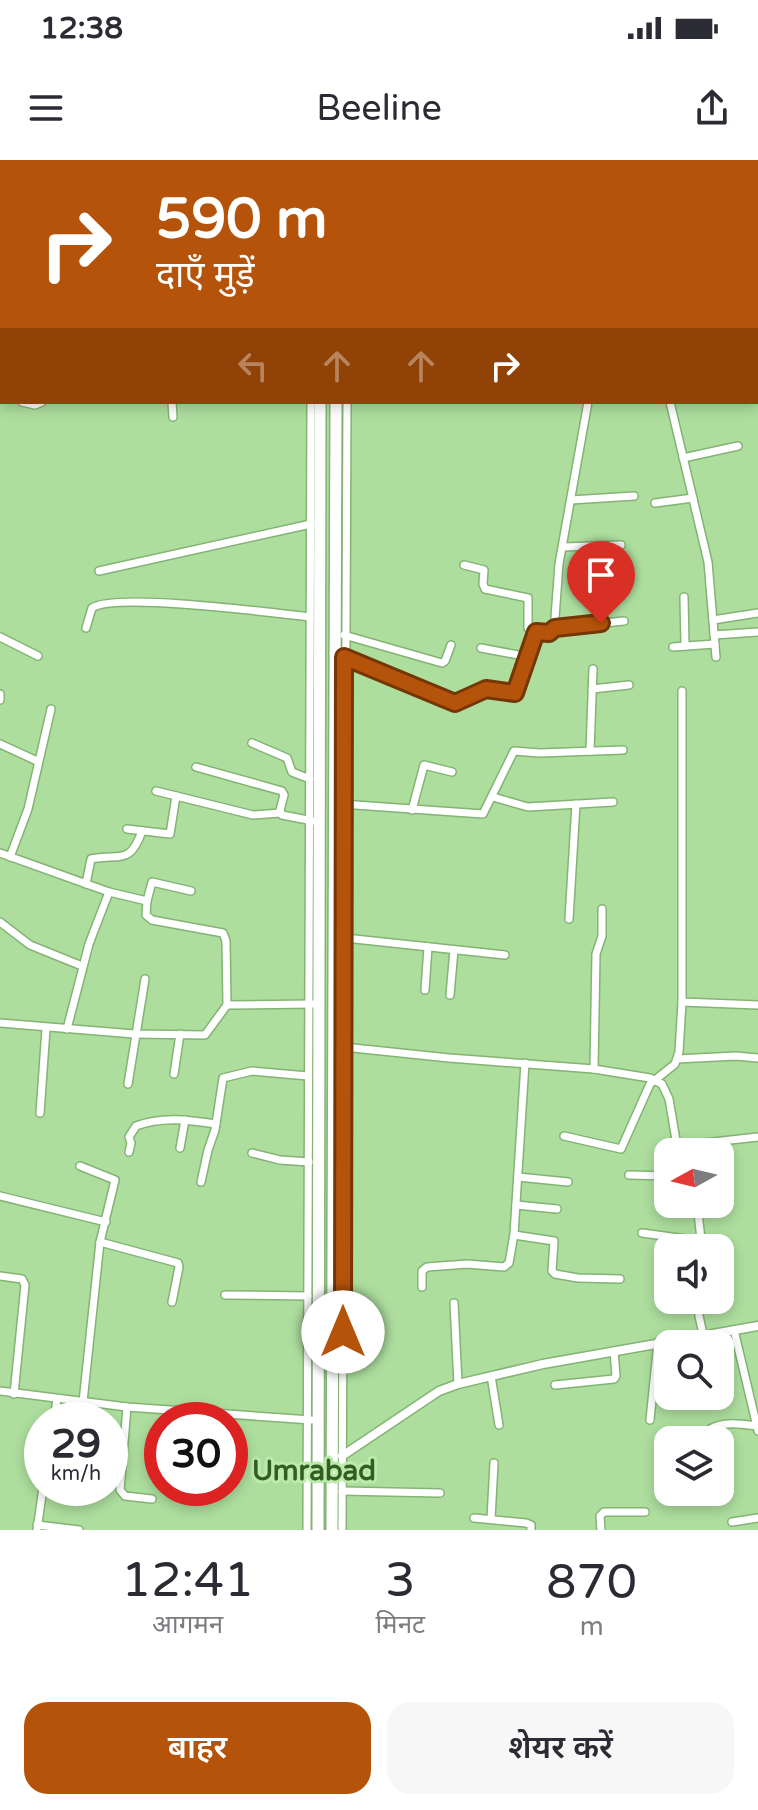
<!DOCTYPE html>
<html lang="hi">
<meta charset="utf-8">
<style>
:root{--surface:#fff;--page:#f7f7f7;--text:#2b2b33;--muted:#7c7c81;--accent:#b45309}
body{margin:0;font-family:"Varela Round","Noto Sans Devanagari",sans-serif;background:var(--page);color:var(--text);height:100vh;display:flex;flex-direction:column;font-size:30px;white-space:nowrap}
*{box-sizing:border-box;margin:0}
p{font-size:26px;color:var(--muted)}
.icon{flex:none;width:44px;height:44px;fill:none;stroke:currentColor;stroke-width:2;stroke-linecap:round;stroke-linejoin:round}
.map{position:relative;height:1370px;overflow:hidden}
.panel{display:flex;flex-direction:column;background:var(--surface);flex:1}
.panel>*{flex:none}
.banner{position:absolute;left:0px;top:0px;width:758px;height:244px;box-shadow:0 4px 12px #0003;background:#b45309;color:#fff;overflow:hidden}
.needle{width:52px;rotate:262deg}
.tools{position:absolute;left:654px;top:978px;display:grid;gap:16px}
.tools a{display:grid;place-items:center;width:80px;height:80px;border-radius:16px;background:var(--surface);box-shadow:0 4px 12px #0003;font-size:40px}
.speed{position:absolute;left:24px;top:1242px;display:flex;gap:16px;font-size:40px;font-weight:700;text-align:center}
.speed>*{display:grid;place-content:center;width:104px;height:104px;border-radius:50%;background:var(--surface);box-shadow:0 4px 12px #0003;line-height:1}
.speed small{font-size:20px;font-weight:400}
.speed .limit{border:12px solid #d22;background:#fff;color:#111}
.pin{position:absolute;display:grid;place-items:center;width:68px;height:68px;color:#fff;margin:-82px -34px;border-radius:50% 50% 50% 0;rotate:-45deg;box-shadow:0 0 8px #0007}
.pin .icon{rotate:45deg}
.me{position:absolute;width:88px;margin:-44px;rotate:0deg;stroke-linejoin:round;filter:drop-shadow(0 0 6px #0008)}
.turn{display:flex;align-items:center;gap:28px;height:168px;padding:0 24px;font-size:36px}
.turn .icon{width:104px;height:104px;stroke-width:2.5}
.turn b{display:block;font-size:56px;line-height:68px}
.lanes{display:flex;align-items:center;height:76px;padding:0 24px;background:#0003;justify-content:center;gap:40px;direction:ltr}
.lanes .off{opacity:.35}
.eta{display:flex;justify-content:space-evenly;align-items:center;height:136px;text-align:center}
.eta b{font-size:48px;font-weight:600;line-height:56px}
.cta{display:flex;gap:16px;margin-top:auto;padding:16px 24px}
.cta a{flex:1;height:92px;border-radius:24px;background:var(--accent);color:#fff;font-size:32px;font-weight:600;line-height:92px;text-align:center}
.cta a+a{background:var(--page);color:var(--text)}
.status{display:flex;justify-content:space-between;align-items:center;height:56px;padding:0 40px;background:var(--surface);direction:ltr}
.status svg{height:22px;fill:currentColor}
header{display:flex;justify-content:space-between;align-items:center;height:104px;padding:0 24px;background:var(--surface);font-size:36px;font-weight:600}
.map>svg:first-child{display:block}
</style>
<div class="status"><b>12:38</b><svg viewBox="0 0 49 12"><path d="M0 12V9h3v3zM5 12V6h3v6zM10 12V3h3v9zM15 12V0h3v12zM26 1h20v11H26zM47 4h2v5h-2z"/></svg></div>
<header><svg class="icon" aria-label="menu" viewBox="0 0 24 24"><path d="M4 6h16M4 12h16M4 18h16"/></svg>Beeline<svg class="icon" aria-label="share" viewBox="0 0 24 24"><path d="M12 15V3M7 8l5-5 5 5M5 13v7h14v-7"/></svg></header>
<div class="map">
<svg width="758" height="1370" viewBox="0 0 758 1370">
<rect width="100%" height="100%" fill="#adde9e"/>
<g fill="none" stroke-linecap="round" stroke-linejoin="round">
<defs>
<g id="minor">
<path d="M 37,0 L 44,2"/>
<path d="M 631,0 L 631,2"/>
<path d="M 690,0 L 696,2"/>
<path d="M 722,0 L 722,2"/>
<path d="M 11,2 L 11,0"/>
<path d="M 102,2 L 103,0"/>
<path d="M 312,2 L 312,0"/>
<path d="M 348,2 L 348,0"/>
<path d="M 552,2 L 553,0"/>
<path d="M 596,2 L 597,0"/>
<path d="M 756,37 L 758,37"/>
<path d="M 0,166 L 2,167"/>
<path d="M 756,207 L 758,207"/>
<path d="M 756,222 L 758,231"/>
<path d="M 22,242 L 35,245 L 42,242"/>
<path d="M 172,242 L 173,257"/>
<path d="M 670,242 L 708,402 L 716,497"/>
<path d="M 683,298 L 738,286"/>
<path d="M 571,340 L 634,336"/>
<path d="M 655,343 L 693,338"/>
<path d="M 563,387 L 621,385"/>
<path d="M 464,405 L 484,410 L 483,424 L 485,429 L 528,438 L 528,468 L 545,473 L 554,471 L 559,404 L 588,242"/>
<path d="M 99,411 L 311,364"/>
<path d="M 684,437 L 685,486"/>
<path d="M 713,460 L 758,453"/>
<path d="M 86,468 L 92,448 C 115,432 274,453 310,457"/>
<path d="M 555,468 L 624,461"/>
<path d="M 344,475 L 442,503 L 445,501 L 451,485"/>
<path d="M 714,475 L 758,472"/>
<path d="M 0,477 L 38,496"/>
<path d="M 673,487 L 715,484"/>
<path d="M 481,488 L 529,497"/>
<path d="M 344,497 L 455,543 L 486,529 L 515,533 L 536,472"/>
<path d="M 592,529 L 629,525"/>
<path d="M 0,534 L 0,540"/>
<path d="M 252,583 L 287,598 L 292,612 L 310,619"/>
<path d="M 0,584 L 37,601"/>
<path d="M 590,591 L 593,509"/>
<path d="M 196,607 L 282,631 L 284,635 L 280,650 L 282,655 L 313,661"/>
<path d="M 156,631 L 253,655 L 280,653"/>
<path d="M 493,637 L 528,647 L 613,642"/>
<path d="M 341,644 L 483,654 L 514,591 L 540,593 L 623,590"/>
<path d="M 412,650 L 424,605 L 452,612"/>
<path d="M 127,669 L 170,674 L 176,636"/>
<path d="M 0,693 L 109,732 L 147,741"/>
<path d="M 10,697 L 28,649 L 51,549"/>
<path d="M 86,724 L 91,699 C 119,693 130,706 142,671"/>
<path d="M 191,731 L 152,722 L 147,741 L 146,755 L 152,760 L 223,773 L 226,781 L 227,845"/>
<path d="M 569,759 L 576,644"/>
<path d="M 0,762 L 30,785 L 82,806"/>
<path d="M 345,778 L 505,795"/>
<path d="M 425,830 L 428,787"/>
<path d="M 450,835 L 454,790"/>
<path d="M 682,842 L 758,845"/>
<path d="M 0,863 L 134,874 L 205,875 L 227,845 L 313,844"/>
<path d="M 67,869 L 89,784 L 109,732"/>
<path d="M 334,886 L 449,898 L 594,909 L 650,918 L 662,924 L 669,939 L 678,992"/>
<path d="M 677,899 L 736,896 L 758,898"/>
<path d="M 594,909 L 596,794 L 602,776 L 602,749"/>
<path d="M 174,914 L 180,874"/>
<path d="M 128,924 L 145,819"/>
<path d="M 40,953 L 46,869"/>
<path d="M 564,976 L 621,989 L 650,924 L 675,904 L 679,892 L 682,842 L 682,531"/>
<path d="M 677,986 L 758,977"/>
<path d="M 180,988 L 185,960"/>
<path d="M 129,992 L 131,983 L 129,977 L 136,966 C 162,956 189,960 216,964"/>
<path d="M 252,993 L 280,1000 L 309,1002"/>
<path d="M 80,1006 L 115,1020 L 100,1082 L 83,1242"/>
<path d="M 629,1015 L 668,1016"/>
<path d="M 518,1017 L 568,1022"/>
<path d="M 201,1022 L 208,990 L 215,970 L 223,918 L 252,911 L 308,916"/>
<path d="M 0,1036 L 106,1062"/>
<path d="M 697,1044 L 702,1088"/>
<path d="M 516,1045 L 557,1049"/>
<path d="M 642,1073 L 701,1081"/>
<path d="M 514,1075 L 554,1081 L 552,1111 L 555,1114 L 578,1118 L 620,1119"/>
<path d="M 100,1082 L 178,1103 L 179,1107 L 172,1142"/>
<path d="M 0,1116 L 22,1119 L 25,1125 L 14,1234"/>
<path d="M 422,1127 L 422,1111 L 427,1107 L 467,1104 L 504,1107 L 509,1103 L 514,1074 L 525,903"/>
<path d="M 225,1135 L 308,1136"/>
<path d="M 699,1140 L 699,1156 L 703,1174"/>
<path d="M 454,1143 L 458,1224"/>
<path d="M 734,1170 L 758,1271"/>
<path d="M 491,1216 L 499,1265"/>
<path d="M 555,1225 L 614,1219 L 616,1216 L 614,1191"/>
<path d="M 0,1231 L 127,1247 L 311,1260"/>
<path d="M 127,1247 L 120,1330 L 125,1336 L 152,1339"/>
<path d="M 54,1260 L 57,1239"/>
<path d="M 650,1260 L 658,1182"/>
<path d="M 711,1280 L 710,1269 C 725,1261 741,1264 757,1266"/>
<path d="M 342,1331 L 440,1333"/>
<path d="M 474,1358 L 526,1363 L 531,1365 L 531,1370"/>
<path d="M 491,1359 L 494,1303"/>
<path d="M 732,1362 L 758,1358"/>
<path d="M 37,1365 L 79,1370"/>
<path d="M 37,1370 L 43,1328"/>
<path d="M 307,1370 L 311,242"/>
<path d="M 342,1370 L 347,242"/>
<path d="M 601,1370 L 600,1356 L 604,1352 L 645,1352"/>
</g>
<path id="tertiary" d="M 342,1296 L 439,1231 L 458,1224 L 543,1204 L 758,1166"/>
<g id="trunk">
<path d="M 323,2 L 323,0"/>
<path d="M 337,2 L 337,0"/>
<path d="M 318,1370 L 320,242"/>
<path d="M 332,1370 L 336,242"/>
</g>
</defs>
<use href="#minor" stroke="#84b375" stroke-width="10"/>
<use href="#tertiary" stroke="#84b375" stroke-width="11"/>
<use href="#trunk" stroke="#84b375" stroke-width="14"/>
<use href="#minor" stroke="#fff" stroke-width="7"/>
<use href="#tertiary" stroke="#fff" stroke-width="8"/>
<use href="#trunk" stroke="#fff" stroke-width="11"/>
</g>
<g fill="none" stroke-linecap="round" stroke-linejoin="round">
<defs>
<path id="route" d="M 343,1172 L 344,497 L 455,543 L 486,529 L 515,533 L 536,472 L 549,473 L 555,468 L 601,463"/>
</defs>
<use href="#route" stroke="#753606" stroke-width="20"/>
<use href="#route" stroke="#b45309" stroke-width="14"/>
</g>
<g text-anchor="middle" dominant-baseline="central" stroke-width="6" stroke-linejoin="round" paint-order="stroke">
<g font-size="28" font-weight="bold" fill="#325d23" stroke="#baebab">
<text x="314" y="1311">Umrabad</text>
</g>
</g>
</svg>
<div class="tools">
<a><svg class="needle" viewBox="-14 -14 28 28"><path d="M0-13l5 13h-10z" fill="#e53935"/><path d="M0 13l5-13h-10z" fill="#7c7c81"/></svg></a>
<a><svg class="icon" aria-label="sound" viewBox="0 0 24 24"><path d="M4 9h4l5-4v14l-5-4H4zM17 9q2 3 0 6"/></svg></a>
<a><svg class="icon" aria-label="search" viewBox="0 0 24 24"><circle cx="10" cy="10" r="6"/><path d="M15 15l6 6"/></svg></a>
<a><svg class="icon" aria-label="layers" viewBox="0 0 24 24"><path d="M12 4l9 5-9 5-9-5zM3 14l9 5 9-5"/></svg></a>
</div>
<div class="speed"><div>29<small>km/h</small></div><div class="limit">30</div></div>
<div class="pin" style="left:601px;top:463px;background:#d93025"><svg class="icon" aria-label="arrive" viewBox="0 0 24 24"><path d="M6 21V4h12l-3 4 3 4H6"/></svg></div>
<svg class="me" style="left:343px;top:1172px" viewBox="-20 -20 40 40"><circle r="19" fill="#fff"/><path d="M0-13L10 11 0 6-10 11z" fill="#b45309"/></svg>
<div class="banner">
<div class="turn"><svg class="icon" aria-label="right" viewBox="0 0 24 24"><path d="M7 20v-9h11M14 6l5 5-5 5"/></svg><div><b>590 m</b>दाएँ मुड़ें</div></div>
<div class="lanes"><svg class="icon off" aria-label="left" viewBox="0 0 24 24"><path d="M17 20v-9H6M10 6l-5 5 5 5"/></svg><svg class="icon off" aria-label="ahead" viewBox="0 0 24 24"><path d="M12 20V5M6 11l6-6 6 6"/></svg><svg class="icon off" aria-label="ahead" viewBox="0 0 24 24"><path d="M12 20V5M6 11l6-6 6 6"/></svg><svg class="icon" aria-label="right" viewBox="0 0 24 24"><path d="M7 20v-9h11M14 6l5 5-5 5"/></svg></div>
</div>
</div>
<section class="panel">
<div class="eta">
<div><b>12:41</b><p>आगमन</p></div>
<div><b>3</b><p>मिनट</p></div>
<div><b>870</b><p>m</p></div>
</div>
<div class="cta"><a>बाहर</a><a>शेयर करें</a></div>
</section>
